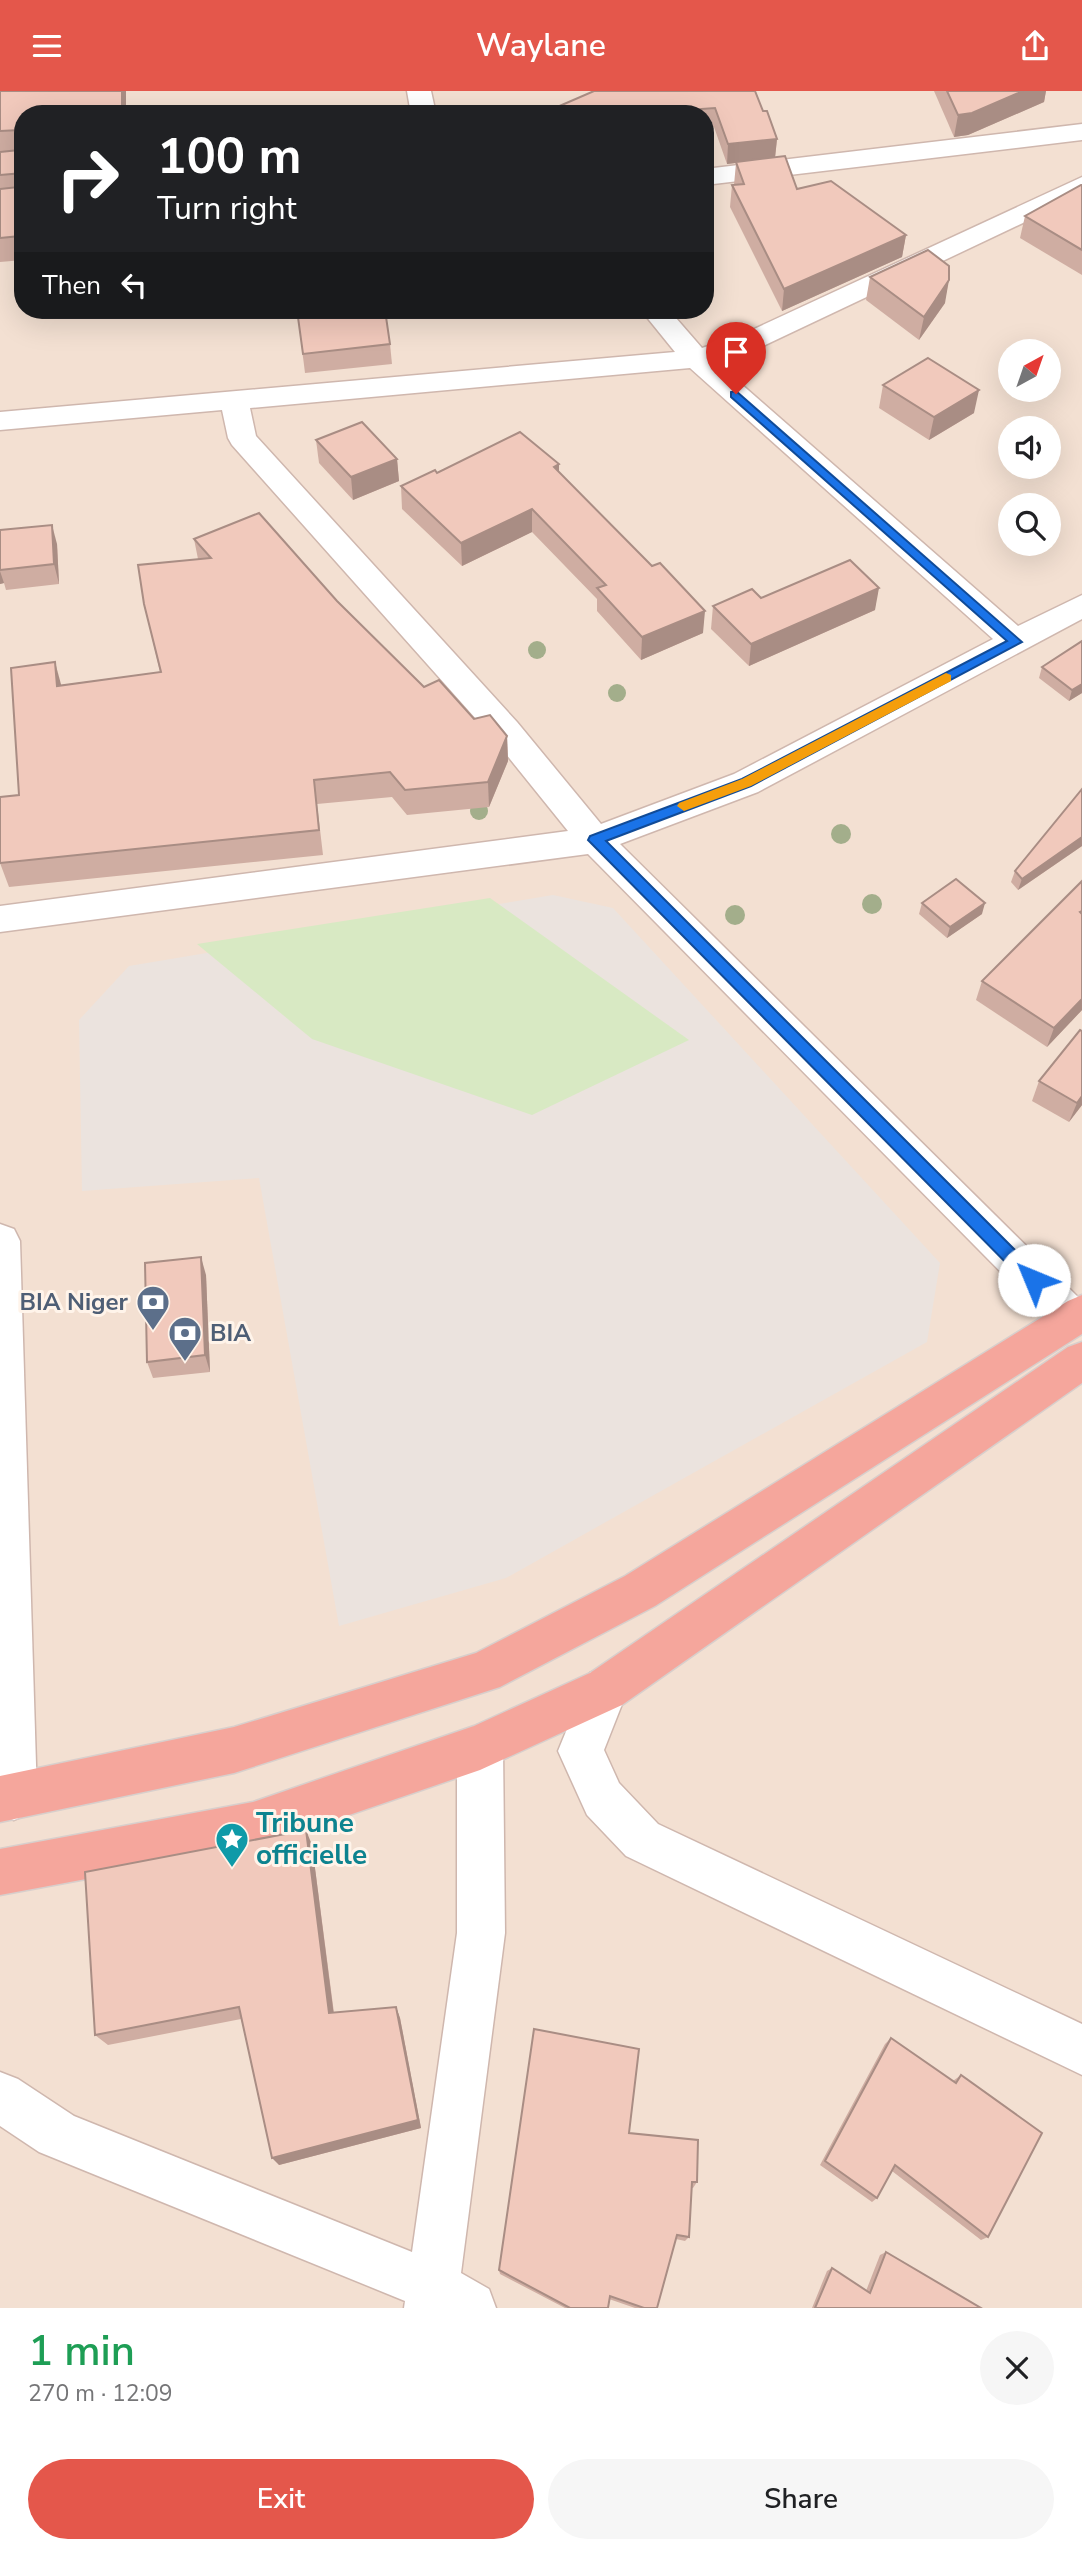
<!DOCTYPE html>
<meta charset="utf-8">
<style>
:root{--surface:#fff;--page:#f6f6f6;--text:#202124;--muted:#757577;--accent:#e4574b}
body{margin:0;font-family:"Nunito Sans",sans-serif;background:var(--page);color:var(--text);height:100vh;display:flex;flex-direction:column;font-size:26px;white-space:nowrap}
*{box-sizing:border-box;margin:0}
p{font-size:23px;color:var(--muted)}
.icon{flex:none;width:38px;height:38px;fill:none;stroke:currentColor;stroke-width:2;stroke-linecap:round;stroke-linejoin:round}
.map{position:relative;height:2217px;overflow:hidden}
.side{display:flex;flex-direction:column;background:var(--surface);flex:1}
.side>*{flex:none}
.banner{position:absolute;left:14px;top:14px;width:700px;height:214px;border-radius:28px;box-shadow:0 7px 28px #0002;background:#202124;color:#fff;overflow:hidden}
.needle{width:46px;rotate:40deg}
.tools{position:absolute;left:998px;top:248px;display:grid;gap:14px}
.tools a{display:grid;place-items:center;width:63px;height:63px;border-radius:50%;background:var(--surface);box-shadow:0 7px 28px #0002;font-size:35px}
.pin{position:absolute;display:grid;place-items:center;width:60px;height:60px;color:#fff;margin:-72px -30px;border-radius:50% 50% 50% 0;rotate:-45deg;box-shadow:0 0 7px #0007}
.pin .icon{rotate:45deg}
.me{position:absolute;width:77px;margin:-38px;rotate:315deg;stroke-linejoin:round;filter:drop-shadow(0 0 5px #0008)}
.turn{display:flex;align-items:center;gap:24px;height:147px;padding:0 28px;font-size:32px}
.turn .icon{width:91px;height:91px;stroke-width:2.5}
.turn b{display:block;font-size:49px;line-height:60px}
.then{display:flex;align-items:center;height:66px;padding:0 28px;background:#0003;gap:14px;font-size:26px}
.round{display:grid;place-items:center;flex:none;width:74px;height:74px;border-radius:37px;background:var(--page)}
.overview{display:flex;align-items:center;justify-content:space-between;height:119px;padding:0 28px}
h1{font-size:42px;font-weight:600;line-height:52px;color:#1e9e55}
.button{display:flex;gap:14px;margin-top:auto;padding:14px 28px}
.button a{flex:1;height:80px;border-radius:42px;background:var(--accent);color:#fff;font-size:28px;font-weight:600;line-height:80px;text-align:center}
.button a+a{background:var(--page);color:var(--text)}
header{display:flex;justify-content:space-between;align-items:center;height:91px;padding:0 28px;background:var(--accent);color:#fff;font-size:32px;font-weight:600}
.map>svg:first-child{display:block}
</style>
<header><svg class="icon" aria-label="menu" viewBox="0 0 24 24"><path d="M4 6h16M4 12h16M4 18h16"/></svg>Waylane<svg class="icon" aria-label="share" viewBox="0 0 24 24"><path d="M12 15V3M7 8l5-5 5 5M5 13v7h14v-7"/></svg></header>
<div class="map">
<svg width="1082" height="2217" viewBox="0 0 1082 2217">
<rect width="100%" height="100%" fill="#fcefe4"/>
<path fill="#f3e0d2" fill-rule="evenodd" d="M 0,0 L 1082,0 L 1082,2217 L 0,2217 ZM 23,23 L 705,23 L 705,219 L 23,219 ZM 1010,261 L 1048,261 L 1048,299 L 1010,299 ZM 1010,338 L 1048,338 L 1048,376 L 1010,376 ZM 1010,415 L 1048,415 L 1048,453 L 1010,453 Z"/>
<path fill="#ebe3de" d="M 553,804 L 613,817 L 940,1172 L 927,1251 L 506,1487 L 339,1535 L 259,1087 L 82,1100 L 79,929 L 129,875 Z"/>
<path fill="#d8e9c3" d="M 490,807 L 689,949 L 532,1024 L 312,948 L 197,853 Z"/>
<g fill="none" stroke-linecap="round" stroke-linejoin="round">
<defs>
<g id="street">
<path d="M 407,0 L 431,0 L 436,23 L 411,23 Z"/>
<path d="M 1082,33 L 1082,49 L 705,94 L 705,78 Z"/>
<path d="M 1082,86 L 1082,104 L 759,257 L 716,271 L 1018,535 L 1082,504 L 1082,528 L 758,701 L 620,753 L 1082,1210 L 1082,1242 L 1073,1246 L 1059,1240 L 588,763 L 0,841 L 0,815 L 568,740 L 493,647 L 232,354 L 228,347 L 222,319 L 0,339 L 0,321 L 675,261 L 641,219 L 669,219 L 702,257 L 739,245 ZM 690,277 L 993,548 L 734,683 L 601,733 L 517,631 L 256,345 L 250,317 Z"/>
<path d="M 0,1133 L 14,1138 L 20,1150 L 37,1706 L 30,1722 L 14,1729 L 0,1723 Z"/>
<path d="M 606,1576 L 622,1582 L 628,1598 L 604,1659 L 619,1692 L 658,1733 L 1082,1933 L 1082,1984 L 626,1765 L 587,1724 L 558,1660 L 590,1582 Z"/>
<path d="M 480,1633 L 496,1640 L 503,1656 L 505,1842 L 461,2182 L 489,2198 L 496,2217 L 404,2217 L 405,2210 L 39,2061 L 0,2035 L 0,1981 L 18,1988 L 74,2025 L 412,2161 L 457,1842 L 457,1656 L 464,1640 Z"/>
</g>
<g id="highway">
<path d="M 1082,1204 L 1082,1243 L 655,1515 L 500,1596 L 234,1682 L 0,1731 L 0,1685 L 234,1636 L 476,1562 L 625,1485 L 1068,1210 Z"/>
<path d="M 1082,1251 L 1082,1292 L 622,1614 L 480,1679 L 253,1757 L 0,1804 L 0,1758 L 253,1711 L 474,1635 L 590,1582 L 1068,1256 Z"/>
</g>
</defs>
<use href="#street" stroke="#cfb7ae" stroke-width="3"/>
<use href="#highway" stroke="#d8cfcc" stroke-width="3"/>
<use href="#street" fill="#fff" fill-rule="evenodd"/>
<use href="#highway" fill="#f5a69c" fill-rule="evenodd"/>
</g>
<g fill="#a3ae8b">
<circle cx="537" cy="559" r="9"/>
<circle cx="617" cy="602" r="9"/>
<circle cx="479" cy="720" r="9"/>
<circle cx="841" cy="743" r="10"/>
<circle cx="872" cy="813" r="10"/>
<circle cx="735" cy="824" r="10"/>
</g>
<g fill="#cfada2">
<path d="M 0,0 L 126,0 L 126,23 L 23,23 L 23,103 L 20,103 L 23,117 L 23,169 L 0,171 Z"/>
<path d="M 594,0 L 763,20 L 777,48 L 775,66 L 797,98 L 906,144 L 902,166 L 782,220 L 730,116 L 732,94 L 734,94 L 736,72 L 727,73 L 714,36 L 705,37 L 705,23 L 541,23 Z"/>
<path d="M 934,0 L 1046,0 L 1044,11 L 968,44 L 954,46 Z"/>
<path d="M 1082,94 L 1082,184 L 1020,147 L 1025,125 Z"/>
<path d="M 870,186 L 945,212 L 919,249 L 866,209 Z"/>
<path d="M 297,219 L 390,253 L 392,273 L 305,282 Z"/>
<path d="M 883,294 L 974,322 L 929,349 L 879,317 Z"/>
<path d="M 316,349 L 397,368 L 399,390 L 353,409 L 319,372 Z"/>
<path d="M 437,382 L 559,382 L 703,542 L 641,569 L 597,520 L 597,508 L 532,441 L 462,475 L 402,418 L 401,395 Z"/>
<path d="M 0,439 L 57,453 L 59,493 L 6,499 L 4,492 L 0,493 Z"/>
<path d="M 194,448 L 337,510 L 424,596 L 474,628 L 507,645 L 508,670 L 489,716 L 407,724 L 392,706 L 317,713 L 323,764 L 9,796 L 0,772 L 19,704 L 61,594 L 160,581 L 144,513 L 198,468 Z"/>
<path d="M 761,507 L 875,519 L 749,575 L 711,538 L 713,515 Z"/>
<path d="M 1082,550 L 1082,602 L 1069,610 L 1039,587 L 1042,576 Z"/>
<path d="M 1082,698 L 1082,755 L 1018,799 L 1011,791 L 1015,780 Z"/>
<path d="M 1082,790 L 1082,919 L 1047,956 L 976,909 L 982,890 Z"/>
<path d="M 922,812 L 982,823 L 947,847 L 919,823 Z"/>
<path d="M 1082,940 L 1082,1014 L 1069,1031 L 1032,1010 L 1039,990 Z"/>
<path d="M 206,1184 L 210,1281 L 153,1287 L 147,1271 Z"/>
<path d="M 312,1754 L 334,1922 L 396,1916 L 400,1927 L 421,2037 L 279,2074 L 241,1928 L 108,1954 L 95,1944 Z"/>
<path d="M 891,1947 L 953,1990 L 961,1984 L 988,2146 L 981,2149 L 892,2080 L 877,2107 L 872,2111 L 820,2074 L 885,1953 Z"/>
<path d="M 629,2042 L 697,2091 L 693,2097 L 691,2097 L 689,2146 L 685,2150 L 676,2148 L 657,2217 L 635,2217 L 609,2208 L 608,2217 L 565,2217 L 500,2183 L 499,2179 Z"/>
<path d="M 886,2161 L 981,2217 L 812,2217 L 827,2180 L 832,2177 L 866,2200 L 880,2164 Z"/>
</g>
<g fill="#a98d84">
<rect x="122" y="0" width="4" height="23"/>
<path d="M 1023,0 L 1046,0 L 1044,11 L 968,44 L 954,46 L 958,24 Z"/>
<path d="M 777,48 L 775,67 L 727,73 L 728,53 Z"/>
<path d="M 18,96 L 23,117 L 23,155 L 20,145 Z"/>
<path d="M 906,144 L 902,166 L 782,220 L 784,198 Z"/>
<path d="M 949,189 L 945,212 L 919,249 L 924,226 Z"/>
<path d="M 979,299 L 974,322 L 929,349 L 934,326 Z"/>
<path d="M 397,368 L 399,390 L 353,409 L 351,386 Z"/>
<path d="M 559,373 L 559,395 L 554,376 Z"/>
<path d="M 532,418 L 532,441 L 462,475 L 461,452 Z"/>
<path d="M 52,434 L 57,453 L 59,493 L 54,473 Z"/>
<path d="M 0,480 L 4,492 L 0,493 Z"/>
<path d="M 879,497 L 875,519 L 749,575 L 751,553 Z"/>
<path d="M 705,520 L 703,542 L 641,569 L 642,546 Z"/>
<path d="M 55,571 L 62,597 L 57,595 Z"/>
<path d="M 1082,593 L 1082,602 L 1069,610 L 1072,599 Z"/>
<path d="M 507,645 L 508,670 L 489,716 L 488,691 Z"/>
<path d="M 1082,746 L 1082,755 L 1018,799 L 1022,788 Z"/>
<path d="M 985,812 L 982,823 L 947,847 L 950,836 Z"/>
<path d="M 1082,908 L 1082,919 L 1047,956 L 1054,937 Z"/>
<path d="M 1082,1005 L 1082,1014 L 1069,1031 L 1077,1012 Z"/>
<path d="M 201,1166 L 206,1184 L 210,1281 L 205,1264 Z"/>
<path d="M 306,1739 L 312,1754 L 335,1933 L 329,1922 Z"/>
<path d="M 396,1916 L 400,1927 L 421,2037 L 279,2074 L 272,2067 Z"/>
</g>
<g fill="#f1c9bc" stroke="#a98d84" stroke-width="2">
<path d="M 0,0 L 122,0 L 122,23 L 23,23 L 23,82 L 0,84 L 0,61 L 19,59 L 21,57 L 20,39 L 0,40 Z"/>
<path d="M 594,0 L 755,0 L 763,20 L 767,20 L 777,48 L 728,53 L 715,17 L 631,23 L 541,23 Z"/>
<path d="M 947,0 L 1023,0 L 972,22 L 958,24 Z"/>
<path d="M 785,65 L 797,98 L 831,90 L 906,144 L 784,198 L 732,94 L 744,93 L 736,71 Z"/>
<path d="M 1081,94 L 1082,94 L 1082,159 L 1025,125 Z"/>
<path d="M 18,96 L 20,145 L 0,147 L 0,98 Z"/>
<path d="M 928,159 L 949,175 L 949,189 L 924,226 L 870,186 Z"/>
<path d="M 297,219 L 385,219 L 390,253 L 303,263 Z"/>
<path d="M 928,267 L 979,299 L 934,326 L 883,294 Z"/>
<path d="M 362,331 L 397,368 L 351,386 L 316,349 Z"/>
<path d="M 520,341 L 559,373 L 554,376 L 652,475 L 660,472 L 705,520 L 642,546 L 597,497 L 606,494 L 532,418 L 461,452 L 401,395 L 435,379 L 437,382 Z"/>
<path d="M 259,422 L 337,510 L 424,596 L 439,589 L 474,628 L 490,624 L 507,645 L 488,691 L 405,699 L 390,681 L 314,689 L 319,739 L 0,772 L 0,706 L 19,704 L 11,577 L 55,571 L 57,595 L 161,581 L 144,513 L 138,474 L 211,467 L 194,448 Z"/>
<path d="M 52,434 L 54,473 L 0,479 L 0,439 Z"/>
<path d="M 850,469 L 879,497 L 751,553 L 713,515 L 752,498 L 761,507 Z"/>
<path d="M 1082,550 L 1082,593 L 1072,599 L 1042,576 Z"/>
<path d="M 1082,698 L 1082,746 L 1022,788 L 1015,780 Z"/>
<path d="M 956,788 L 985,812 L 950,836 L 922,812 Z"/>
<path d="M 1082,790 L 1082,820 L 1080,821 L 1082,823 L 1082,908 L 1054,937 L 982,890 Z"/>
<path d="M 1080,939 L 1082,940 L 1082,1005 L 1077,1012 L 1039,990 Z"/>
<path d="M 201,1166 L 205,1264 L 147,1271 L 145,1172 Z"/>
<path d="M 306,1739 L 329,1922 L 396,1916 L 418,2029 L 272,2067 L 239,1916 L 95,1944 L 85,1781 Z"/>
<path d="M 534,1938 L 639,1958 L 629,2042 L 698,2049 L 697,2091 L 692,2091 L 689,2146 L 677,2144 L 657,2217 L 644,2217 L 610,2205 L 608,2217 L 570,2217 L 499,2179 Z"/>
<path d="M 891,1947 L 956,1992 L 961,1984 L 1042,2042 L 988,2146 L 895,2074 L 877,2107 L 825,2070 Z"/>
<path d="M 886,2161 L 981,2217 L 815,2217 L 832,2177 L 870,2202 Z"/>
</g>
<path fill="#1a73e8" stroke="#114b97" stroke-width="2" d="M 736,300 L 1022,551 L 751,695 L 606,750 L 1040,1184 L 1042,1189 L 1040,1194 L 1028,1194 L 588,749 L 590,745 L 742,688 L 1007,550 L 731,306 L 731,301 Z"/>
<path fill="#f59e0b" d="M 946,582 L 951,584 L 951,590 L 751,695 L 684,720 L 677,715 L 679,712 L 742,688 Z"/>
<defs>
<symbol id="bank-pin" viewBox="-11 -11 22 30"><path d="M0 17L-7.5 6A9.5 9.5 0 1 1 7.5 6Z" fill="#5c6f8a" stroke="#fff4ea"/><path d="M-6-4H6V4H-6ZM0-2.3a2.3 2.3 0 1 0 0 4.6a2.3 2.3 0 1 0 0-4.6Z" fill="#fff"/></symbol>
<symbol id="sight-pin" viewBox="-11 -11 22 30"><path d="M0 17L-7.5 6A9.5 9.5 0 1 1 7.5 6Z" fill="#0f9aa8" stroke="#fff4ea"/><path d="M0-6L1.8-2.2L6-1.7L2.9 1.2L3.7 5.4L0 3.3L-3.7 5.4L-2.9 1.2L-6-1.7L-1.8-2.2Z" fill="#fff"/></symbol>
</defs>
<g fill-rule="evenodd">
<use href="#bank-pin" x="134" y="1192" width="38" height="52"/>
<use href="#bank-pin" x="166" y="1223" width="38" height="52"/>
<use href="#sight-pin" x="213" y="1729" width="38" height="52"/>
</g>
<g text-anchor="middle" dominant-baseline="central" stroke-width="6" stroke-linejoin="round" paint-order="stroke">
<g font-size="24" font-weight="bold" fill="#4e5e75" stroke="#fff4ea" text-anchor="end">
<text x="128" y="1211">BIA Niger</text>
<text x="210" y="1242" text-anchor="start">BIA</text>
</g>
<g font-size="28" font-weight="bold" fill="#0d838f" stroke="#fff4ea" text-anchor="start">
<text x="256" y="1732">Tribune<tspan x="256" dy="32">officielle</tspan></text>
</g>
</g>
</svg>
<div class="tools">
<a><svg class="needle" viewBox="-14 -14 28 28"><path d="M0-13l5 13h-10z" fill="#e53935"/><path d="M0 13l5-13h-10z" fill="#757577"/></svg></a>
<a><svg class="icon" aria-label="sound" viewBox="0 0 24 24"><path d="M4 9h4l5-4v14l-5-4H4zM17 9q2 3 0 6"/></svg></a>
<a><svg class="icon" aria-label="search" viewBox="0 0 24 24"><circle cx="10" cy="10" r="6"/><path d="M15 15l6 6"/></svg></a>
</div>
<div class="pin" style="left:736px;top:303px;background:#d93025"><svg class="icon" aria-label="arrive" viewBox="0 0 24 24"><path d="M6 21V4h12l-3 4 3 4H6"/></svg></div>
<svg class="me" style="left:1034px;top:1189px" viewBox="-20 -20 40 40"><circle r="19" fill="#fff"/><path d="M0-13L10 11 0 6-10 11z" fill="#1a73e8"/></svg>
<div class="banner">
<div class="turn"><svg class="icon" aria-label="right" viewBox="0 0 24 24"><path d="M7 20v-9h11M14 6l5 5-5 5"/></svg><div><b>100 m</b>Turn right</div></div>
<div class="then">Then<svg class="icon" aria-label="left" viewBox="0 0 24 24"><path d="M17 20v-9H6M10 6l-5 5 5 5"/></svg></div>
</div>
</div>
<section class="side">
<div class="overview"><div><h1>1 min</h1><p>270 m · 12:09</p></div><a class="round"><svg class="icon" aria-label="close" viewBox="0 0 24 24"><path d="M6 6l12 12M18 6L6 18"/></svg></a></div>
<div class="button"><a>Exit</a><a>Share</a></div>
</section>
